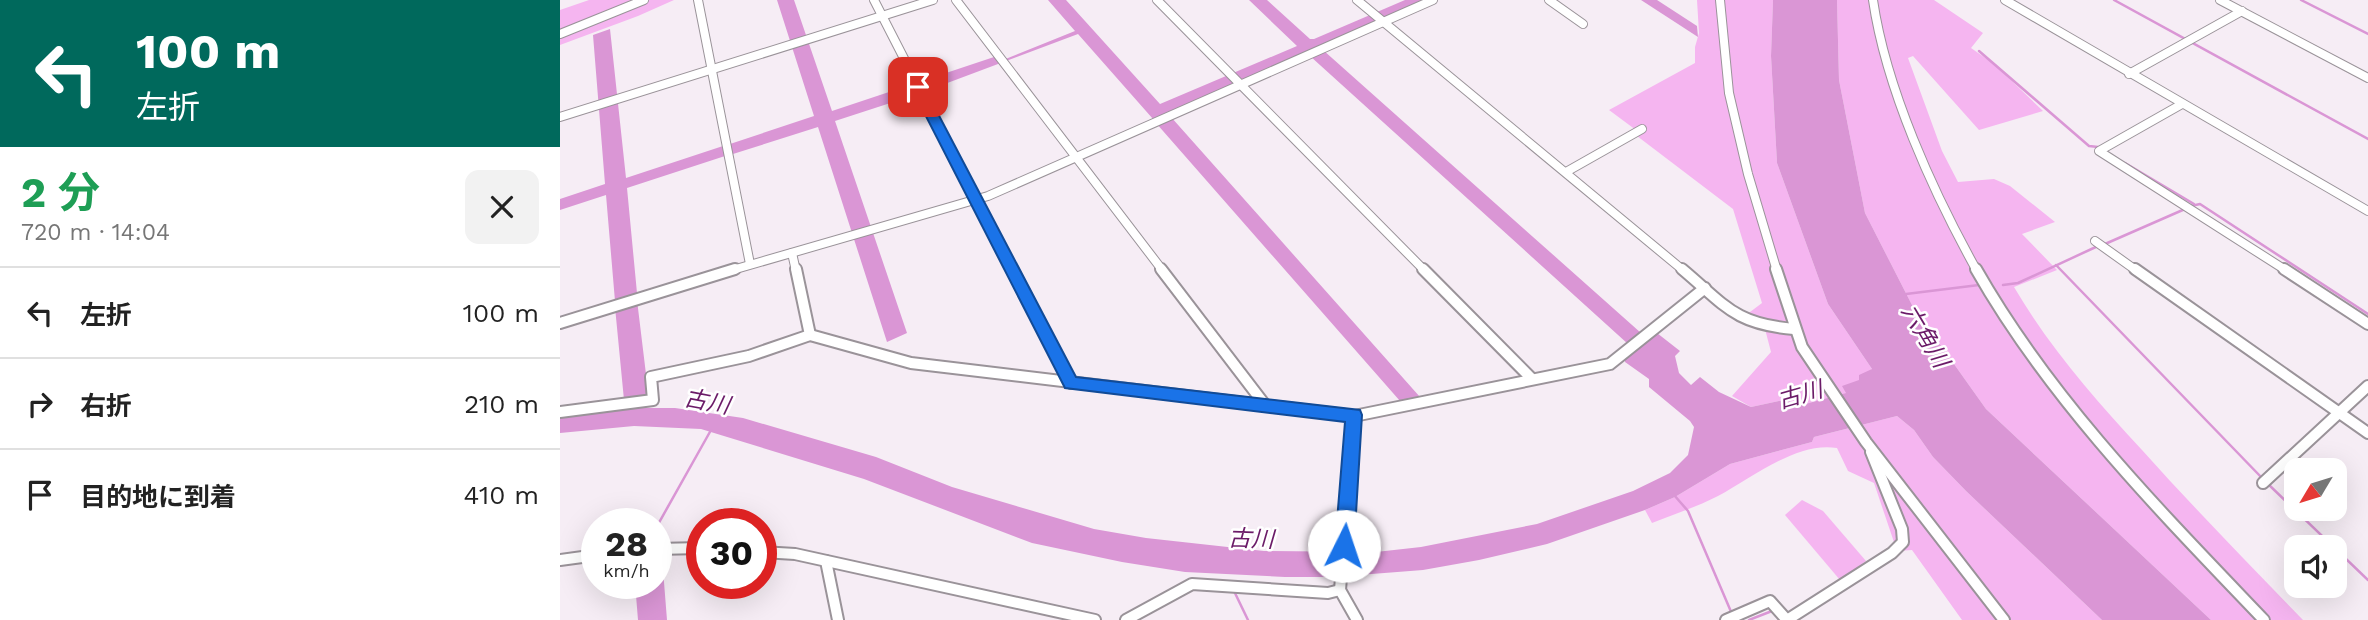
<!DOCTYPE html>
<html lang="ja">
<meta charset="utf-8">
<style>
:root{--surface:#fff;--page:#f2f2f2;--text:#222;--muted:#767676;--line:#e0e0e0}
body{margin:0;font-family:"Work Sans","Noto Sans JP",sans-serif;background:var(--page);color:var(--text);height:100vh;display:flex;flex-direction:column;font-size:26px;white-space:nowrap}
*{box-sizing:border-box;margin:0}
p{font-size:23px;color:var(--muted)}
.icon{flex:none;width:38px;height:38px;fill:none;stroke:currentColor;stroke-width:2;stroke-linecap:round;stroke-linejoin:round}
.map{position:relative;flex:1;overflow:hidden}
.drawer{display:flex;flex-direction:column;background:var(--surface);width:560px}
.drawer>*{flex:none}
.banner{background:#00695c;color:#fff;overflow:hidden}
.needle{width:46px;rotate:232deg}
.tools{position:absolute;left:1724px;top:458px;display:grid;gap:14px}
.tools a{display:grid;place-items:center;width:63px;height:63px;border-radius:14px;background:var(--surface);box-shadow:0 7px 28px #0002;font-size:35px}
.speed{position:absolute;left:21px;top:508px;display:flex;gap:14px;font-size:35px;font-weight:700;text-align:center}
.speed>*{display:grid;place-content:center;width:91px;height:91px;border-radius:50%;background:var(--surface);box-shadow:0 7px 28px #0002;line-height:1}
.speed small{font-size:18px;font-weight:400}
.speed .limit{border:10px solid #d22;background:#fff;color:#111}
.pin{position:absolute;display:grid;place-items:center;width:60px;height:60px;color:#fff;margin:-30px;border-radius:14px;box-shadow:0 4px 10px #0006}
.me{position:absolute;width:77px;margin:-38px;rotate:4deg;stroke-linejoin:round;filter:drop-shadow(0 0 5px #0008)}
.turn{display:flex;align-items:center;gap:24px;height:147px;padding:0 21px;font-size:32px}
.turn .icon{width:91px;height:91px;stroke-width:2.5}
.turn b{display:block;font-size:49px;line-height:60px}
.round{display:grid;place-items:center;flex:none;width:74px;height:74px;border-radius:14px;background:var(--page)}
.overview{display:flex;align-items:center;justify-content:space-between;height:119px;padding:0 21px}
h1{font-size:42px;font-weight:700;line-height:52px;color:#1e9e55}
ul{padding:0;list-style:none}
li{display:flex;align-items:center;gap:21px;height:91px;padding:0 21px;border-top:2px solid var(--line)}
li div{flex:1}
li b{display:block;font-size:26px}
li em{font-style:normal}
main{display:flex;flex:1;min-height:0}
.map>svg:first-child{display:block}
</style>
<main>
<section class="drawer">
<div class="banner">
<div class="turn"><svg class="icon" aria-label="left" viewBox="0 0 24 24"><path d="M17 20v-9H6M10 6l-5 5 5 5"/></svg><div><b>100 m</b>左折</div></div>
</div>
<div class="overview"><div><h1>2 分</h1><p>720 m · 14:04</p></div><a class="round"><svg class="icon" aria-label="close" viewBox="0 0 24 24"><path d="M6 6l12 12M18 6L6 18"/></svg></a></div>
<ul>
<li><svg class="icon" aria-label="left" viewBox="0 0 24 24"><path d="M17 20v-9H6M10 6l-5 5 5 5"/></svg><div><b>左折</b></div><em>100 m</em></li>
<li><svg class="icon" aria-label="right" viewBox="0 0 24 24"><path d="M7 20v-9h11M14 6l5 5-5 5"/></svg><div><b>右折</b></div><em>210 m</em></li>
<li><svg class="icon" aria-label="arrive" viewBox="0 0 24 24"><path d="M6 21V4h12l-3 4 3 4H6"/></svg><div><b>目的地に到着</b></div><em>410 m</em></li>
</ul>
</section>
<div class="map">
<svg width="1808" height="620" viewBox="0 0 1808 620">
<rect width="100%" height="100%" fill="#f6edf5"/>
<g fill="#f5b5f0">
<path d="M 29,0 L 114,0 L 78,16 L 0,45 L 0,10 Z"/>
<path d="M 1137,0 L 1213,0 L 1211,56 L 1217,163 L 1268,304 L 1312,369 L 1287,393 L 1234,407 L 1228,399 L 1191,407 L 1172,396 L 1211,352 L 1205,329 L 1178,321 L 1202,303 L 1173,209 L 1077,136 L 1080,133 L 1049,110 L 1135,63 L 1135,47 L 1139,33 Z"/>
<path d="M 1277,0 L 1374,0 L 1423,33 L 1411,48 L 1434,64 L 1483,111 L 1419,130 L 1353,56 L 1348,58 L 1382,151 L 1398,182 L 1434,179 L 1450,186 L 1495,222 L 1462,234 L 1497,270 L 1454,287 C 1490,348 1534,398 1582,450 C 1634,508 1689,564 1743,620 L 1651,620 L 1426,409 L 1352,305 L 1305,213 L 1279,80 Z"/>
<path d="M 1337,416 L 1354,430 L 1373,457 L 1406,491 L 1542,620 L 1402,620 L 1352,550 L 1337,551 L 1314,483 L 1288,471 L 1277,448 C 1237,441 1192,478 1158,496 C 1137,507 1114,514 1092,523 L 1085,510 L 1115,497 L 1170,464 L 1252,442 L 1254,437 Z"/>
<path d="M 1242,500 L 1263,511 L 1306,561 L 1280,580 L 1225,515 Z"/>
</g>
<g fill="#da96d5">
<path d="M 217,0 L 234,0 L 272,111 L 434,57 L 438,62 L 515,31 L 488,0 L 506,0 L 600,104 L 737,46 L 689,0 L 707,0 L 750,39 L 754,39 L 845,0 L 866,0 L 818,21 L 763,50 L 1081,333 L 1068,344 L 750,56 L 675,83 L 602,115 L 611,117 L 860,397 L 840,401 L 596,123 L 602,120 L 598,117 L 593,119 L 518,34 L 358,94 L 275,121 L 347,333 L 327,342 L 258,127 L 173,154 L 171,150 L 165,156 L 67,188 L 77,293 L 69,296 L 69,302 L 77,300 L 89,399 L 74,408 L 115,408 L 183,418 L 316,457 L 392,487 L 534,529 L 586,538 L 704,551 L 816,552 L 861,547 L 977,524 L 1073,491 L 1110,473 L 1128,455 L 1134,427 L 1130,421 L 1089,387 L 1089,379 L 1065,362 L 1065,358 L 1097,333 L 1120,351 L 1115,356 L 1119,373 L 1131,385 L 1140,377 L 1159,392 L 1191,407 L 1228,399 L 1234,407 L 1286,393 L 1282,386 L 1299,380 L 1299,375 L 1312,369 L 1268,304 L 1217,163 L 1211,56 L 1213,0 L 1277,0 L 1279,80 L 1305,213 L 1352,305 L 1426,409 L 1651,620 L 1542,620 L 1406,491 L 1373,457 L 1354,430 L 1337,416 L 1254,437 L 1252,442 L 1170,464 L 1115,497 L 1085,510 L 987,544 L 919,560 L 863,570 L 773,577 L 725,577 L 625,572 L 562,562 L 472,543 L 304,479 L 141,429 L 74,426 L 0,433 L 0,416 L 64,400 L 55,307 L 63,304 L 62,298 L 55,301 L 46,195 L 0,210 L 0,199 L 45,184 L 33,35 L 50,29 L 66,178 L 163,146 L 171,148 L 170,144 L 254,116 Z"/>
<path d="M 1081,0 L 1097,0 L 1137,26 L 1138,37 Z"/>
<path d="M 96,554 L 102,557 L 107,620 L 78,620 L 75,583 L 96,583 Z"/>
</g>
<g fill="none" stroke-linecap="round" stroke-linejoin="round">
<g stroke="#da96d5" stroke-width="2.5">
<path d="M 1554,0 L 1808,139"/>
<path d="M 1741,0 L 1808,34"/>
<path d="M 1419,51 L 1529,146 L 1538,147"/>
<path d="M 1565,163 L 1634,204"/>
<path d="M 1631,206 L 1640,204 L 1808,314"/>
<path d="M 1545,244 L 1625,209"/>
<path d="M 1496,265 L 1702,478"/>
<path d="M 1443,285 L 1458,283 L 1538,246"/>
<path d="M 1346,294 L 1419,285"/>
<path d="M 1707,483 L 1808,580"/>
<path d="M 1114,495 L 1128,511 L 1172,614"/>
<path d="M 96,528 L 151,430"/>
<path d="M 674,591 L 688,620"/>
<path d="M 1189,620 L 1212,611"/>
</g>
<defs>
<g id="street-far1">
<path d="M 138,0 L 190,264"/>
<path d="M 314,0 L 453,271"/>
<path d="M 396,0 L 603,271"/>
<path d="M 597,0 L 865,271"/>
<path d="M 797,0 L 1124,271"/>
<path d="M 989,0 L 1023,24"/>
<path d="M 1160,0 L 1169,93 L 1188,174 L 1217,271"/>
<path d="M 1313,0 C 1326,89 1373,192 1417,271"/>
<path d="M 1445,0 L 1808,211"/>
<path d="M 1660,0 L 1808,78"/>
<path d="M 0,34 L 84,0"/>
<path d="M 1569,74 L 1682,11"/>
<path d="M 1622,104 L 1539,151 L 1727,271"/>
<path d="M 0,117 L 373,0"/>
<path d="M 1006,172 L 1082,129"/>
<path d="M 1535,241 L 1577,271"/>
<path d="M 232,253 L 236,271"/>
<path d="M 169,271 L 428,196 L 873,0"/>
</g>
<g id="street">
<path d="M 236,269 L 250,335"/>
<path d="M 452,269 L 511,383"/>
<path d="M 601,269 L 705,405"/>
<path d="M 863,269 L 971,378"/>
<path d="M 1122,269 C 1165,305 1174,324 1234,329"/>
<path d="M 1216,269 L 1242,347 L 1306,442 L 1444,620"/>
<path d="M 1416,269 C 1491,401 1600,511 1704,620"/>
<path d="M 1575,269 L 1808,433"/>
<path d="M 1724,269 L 1808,324"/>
<path d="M 0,323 L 175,269"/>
<path d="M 0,412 L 93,400 L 91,377 L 189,356 L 250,335 L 351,363 L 794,416 L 1050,364 L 1145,288"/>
<path d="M 794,416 L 780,590 L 797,620"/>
<path d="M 1703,483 L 1808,386"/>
<path d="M 96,549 L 142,548"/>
<path d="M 201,552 L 235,554 L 535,620"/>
<path d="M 0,560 L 37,555"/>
<path d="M 266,561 L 278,620"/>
<path d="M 566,620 L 632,584 L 768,593 L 780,590"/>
<path d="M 1166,620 L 1210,601 L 1227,620"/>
<path d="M 1227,620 L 1332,553 L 1343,542 L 1342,529 L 1311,452"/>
</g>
</defs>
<use href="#street-far1" stroke="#9a9399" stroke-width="10"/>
<use href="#street" stroke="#9a9399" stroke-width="14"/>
<use href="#street-far1" stroke="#fff" stroke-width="8"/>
<use href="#street" stroke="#fff" stroke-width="10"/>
</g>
<path fill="#1a73e8" stroke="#114b97" stroke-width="2" d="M 358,83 L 364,87 L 516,377 L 800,410 L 802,415 L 794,546 L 791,553 L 784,555 L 777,553 L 775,546 L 785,422 L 505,388 L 351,87 Z"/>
<g text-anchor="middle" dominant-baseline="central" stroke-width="5" stroke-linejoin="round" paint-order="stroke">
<g font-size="23" font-style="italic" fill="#6b1b68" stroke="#fff">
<text transform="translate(1365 336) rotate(59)">六角川</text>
<text transform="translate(1240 395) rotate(-16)">古川</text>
<text transform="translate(147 402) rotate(11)">古川</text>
<text transform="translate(691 539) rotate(2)">古川</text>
</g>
</g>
</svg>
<div class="tools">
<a><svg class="needle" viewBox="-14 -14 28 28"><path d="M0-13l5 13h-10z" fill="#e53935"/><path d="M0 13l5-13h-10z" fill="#767676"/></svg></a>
<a><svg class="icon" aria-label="sound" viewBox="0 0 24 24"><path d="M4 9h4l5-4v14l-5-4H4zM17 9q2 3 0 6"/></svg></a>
</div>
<div class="speed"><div>28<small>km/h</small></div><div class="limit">30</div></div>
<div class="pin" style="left:358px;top:87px;background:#d93025"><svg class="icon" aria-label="arrive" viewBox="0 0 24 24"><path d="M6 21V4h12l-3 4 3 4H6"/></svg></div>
<svg class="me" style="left:784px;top:546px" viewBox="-20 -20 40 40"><circle r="19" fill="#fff"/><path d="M0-13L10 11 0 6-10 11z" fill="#1a73e8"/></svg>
</div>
</main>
